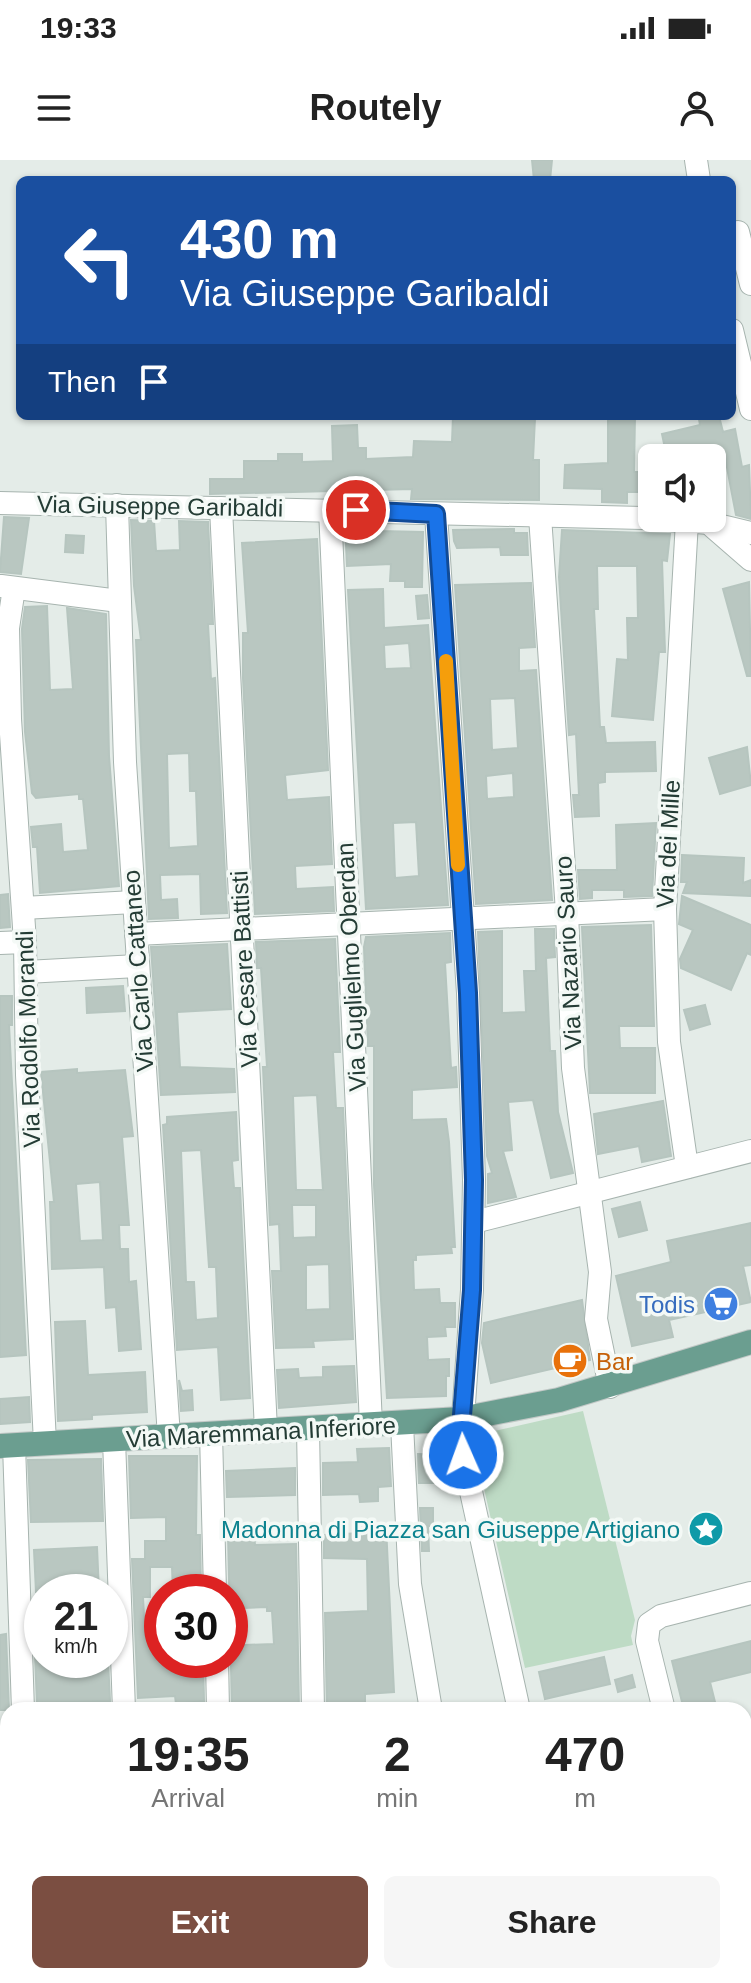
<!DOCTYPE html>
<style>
:root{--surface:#fff;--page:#f6f6f6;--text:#222;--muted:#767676;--accent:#7b4e41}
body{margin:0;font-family:Arial,sans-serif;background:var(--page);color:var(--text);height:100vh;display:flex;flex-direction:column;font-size:30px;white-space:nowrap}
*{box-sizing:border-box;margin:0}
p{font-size:26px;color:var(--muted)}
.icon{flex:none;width:44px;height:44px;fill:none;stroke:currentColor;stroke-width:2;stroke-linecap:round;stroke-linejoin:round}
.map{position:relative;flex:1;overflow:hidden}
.details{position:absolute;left:0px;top:1542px;width:752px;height:282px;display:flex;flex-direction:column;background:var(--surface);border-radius:24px 24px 0 0;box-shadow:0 2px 6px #0004}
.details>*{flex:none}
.banner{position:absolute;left:16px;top:16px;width:720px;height:244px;border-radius:12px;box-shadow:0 2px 6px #0004;background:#1a4fa0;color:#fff;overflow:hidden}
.buttons{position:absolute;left:638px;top:284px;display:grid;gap:16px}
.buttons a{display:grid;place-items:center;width:88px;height:88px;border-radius:12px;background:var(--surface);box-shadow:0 2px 6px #0004;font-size:40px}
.speed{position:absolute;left:24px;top:1414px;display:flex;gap:16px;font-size:40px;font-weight:700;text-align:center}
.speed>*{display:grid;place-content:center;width:104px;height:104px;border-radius:50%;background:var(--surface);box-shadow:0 2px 6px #0004;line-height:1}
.speed small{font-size:20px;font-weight:400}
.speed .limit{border:12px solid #d22;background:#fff;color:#111}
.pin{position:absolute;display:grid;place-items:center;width:68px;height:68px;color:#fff;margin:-34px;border:4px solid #fff;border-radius:50%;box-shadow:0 2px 8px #0007}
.me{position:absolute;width:88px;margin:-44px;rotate:358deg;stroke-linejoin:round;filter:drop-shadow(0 0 6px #0008)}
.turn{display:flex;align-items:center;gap:28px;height:168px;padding:0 32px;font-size:36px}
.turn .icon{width:104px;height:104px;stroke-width:2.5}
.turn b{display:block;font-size:56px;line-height:68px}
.then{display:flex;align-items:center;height:76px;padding:0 32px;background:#0003;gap:16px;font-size:30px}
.eta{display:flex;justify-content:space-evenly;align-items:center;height:136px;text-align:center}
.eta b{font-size:48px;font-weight:800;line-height:56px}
.button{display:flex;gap:16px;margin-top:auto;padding:16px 32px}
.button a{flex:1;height:92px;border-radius:12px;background:var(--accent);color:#fff;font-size:32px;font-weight:800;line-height:92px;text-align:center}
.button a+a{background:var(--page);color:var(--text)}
.status{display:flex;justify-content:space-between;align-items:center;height:56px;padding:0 40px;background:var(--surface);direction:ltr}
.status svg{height:22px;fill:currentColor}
header{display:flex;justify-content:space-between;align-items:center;height:104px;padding:0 32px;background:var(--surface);font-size:36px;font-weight:800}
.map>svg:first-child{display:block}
</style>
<div class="status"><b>19:33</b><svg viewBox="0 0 49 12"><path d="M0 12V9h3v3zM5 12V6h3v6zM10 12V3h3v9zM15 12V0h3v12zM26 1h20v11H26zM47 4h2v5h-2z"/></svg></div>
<header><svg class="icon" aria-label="menu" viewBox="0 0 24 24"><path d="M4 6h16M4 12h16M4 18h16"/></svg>Routely<svg class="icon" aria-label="person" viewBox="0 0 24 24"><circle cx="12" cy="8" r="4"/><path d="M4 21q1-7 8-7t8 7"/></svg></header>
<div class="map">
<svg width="751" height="1823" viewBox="0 0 751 1823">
<rect width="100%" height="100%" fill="#e4ece8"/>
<path fill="#bedbc5" d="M 583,1251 L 635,1460 L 631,1476 L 633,1485 L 525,1508 L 472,1276 Z"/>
<g fill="#b9c7c1" stroke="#b6c5bf" stroke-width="2" fill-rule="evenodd">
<path d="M 532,0 L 552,0 L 550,20 L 534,20 Z"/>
<path d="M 453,256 L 535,258 L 533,300 L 539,300 L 539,340 L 411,339 L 412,329 L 210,334 L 210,319 L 244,319 L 244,301 L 278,301 L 278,294 L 302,294 L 302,302 L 333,301 L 332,266 L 357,265 L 358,288 L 366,288 L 366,299 L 413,297 L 414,281 L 452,282 Z"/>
<path d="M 608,256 L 635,256 L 634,312 L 652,312 L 652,332 L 627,332 L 627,343 L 602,342 L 602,329 L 564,328 L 565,305 L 608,303 Z"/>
<path d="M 719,256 L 723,272 L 735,269 L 742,307 L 749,305 L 751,359 L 736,355 L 725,297 L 667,298 L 662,274 L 700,265 L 699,259 Z"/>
<path d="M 4,357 L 29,358 L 21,414 L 0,412 Z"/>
<path d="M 131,360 L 154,361 L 156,391 L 180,390 L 179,361 L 208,362 L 213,464 L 208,464 L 211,519 L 215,518 L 227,753 L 201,754 L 200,714 L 160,715 L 161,740 L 177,739 L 178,758 L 149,759 L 136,480 L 141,480 L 134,426 ZM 189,593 L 190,631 L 196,631 L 198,686 L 169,688 L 167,594 Z"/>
<path d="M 345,365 L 379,366 L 379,371 L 423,372 L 422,427 L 405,427 L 405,421 L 390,421 L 391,404 L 347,406 Z"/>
<path d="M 514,369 L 514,373 L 527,373 L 528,395 L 501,395 L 500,387 L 457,388 L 454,381 L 453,370 Z"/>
<path d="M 562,370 L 670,374 L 667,401 L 662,400 L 665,492 L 659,492 L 653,560 L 612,556 L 617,499 L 628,500 L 627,458 L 638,458 L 637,406 L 597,406 L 598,449 L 594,449 L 600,567 L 604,567 L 606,583 L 655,582 L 656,611 L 605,612 L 605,622 L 598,623 L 599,656 L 575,657 L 573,635 L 579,635 L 576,574 L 569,575 L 559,417 Z"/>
<path d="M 66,375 L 84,376 L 83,393 L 65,392 Z"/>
<path d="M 317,379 L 328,610 L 285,615 L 287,640 L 329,637 L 332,704 L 295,706 L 296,729 L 333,727 L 334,751 L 255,754 L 243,518 L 243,473 L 248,473 L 242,383 Z"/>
<path d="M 749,422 L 751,516 L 747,516 L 723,429 Z"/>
<path d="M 531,423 L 535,487 L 519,488 L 519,511 L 536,510 L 552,740 L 476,744 L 455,425 ZM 515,538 L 518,588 L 492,590 L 490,539 ZM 513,613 L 514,637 L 487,639 L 486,616 Z"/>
<path d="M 383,429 L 384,468 L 428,465 L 448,745 L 366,749 L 348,430 ZM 409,483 L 411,508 L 385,509 L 384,485 ZM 416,662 L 419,716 L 395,718 L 393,663 Z"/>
<path d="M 427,435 L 429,458 L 418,459 L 416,436 Z"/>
<path d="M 47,446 L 50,530 L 73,529 L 67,448 L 106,454 L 109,596 L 119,726 L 40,733 L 37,687 L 33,687 L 31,667 L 61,664 L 63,692 L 88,690 L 83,639 L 79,639 L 79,634 L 36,638 L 32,633 L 25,572 L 22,469 L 25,447 Z"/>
<path d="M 747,587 L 751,625 L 720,634 L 709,598 Z"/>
<path d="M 656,663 L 652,736 L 624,737 L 624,730 L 592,730 L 592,738 L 580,739 L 578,710 L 617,710 L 616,665 Z"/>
<path d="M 682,695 L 744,698 L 743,723 L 751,720 L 751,736 L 683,733 L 687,722 L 681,722 Z"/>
<path d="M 8,734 L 10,767 L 0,768 L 0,735 Z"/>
<path d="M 682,736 L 751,765 L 751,795 L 747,793 L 731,830 L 681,808 L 680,799 L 693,770 L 679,764 Z"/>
<path d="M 651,765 L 654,866 L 619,866 L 620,888 L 655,888 L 655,933 L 590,933 L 582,767 Z"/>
<path d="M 535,769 L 554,769 L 555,797 L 546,798 L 550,891 L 555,891 L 558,952 L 573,1013 L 551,1018 L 533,940 L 508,942 L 512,990 L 503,991 L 516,1037 L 488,1043 L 488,1014 L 492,1013 L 487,996 L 478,772 L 502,771 L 502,853 L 526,852 L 524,811 L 536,811 Z"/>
<path d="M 450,773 L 451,802 L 445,803 L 451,908 L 456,907 L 457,927 L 412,930 L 412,960 L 446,959 L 449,982 L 455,1087 L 451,1087 L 452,1093 L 416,1095 L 416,1100 L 413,1100 L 414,1130 L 439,1129 L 440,1143 L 455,1143 L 455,1167 L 445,1167 L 446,1176 L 427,1177 L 428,1200 L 449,1199 L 449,1216 L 446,1216 L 446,1236 L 387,1238 L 374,1025 L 374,886 L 368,886 L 364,787 L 366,777 Z"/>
<path d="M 335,779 L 340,892 L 333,892 L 336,948 L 343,948 L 353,1179 L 313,1181 L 314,1187 L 276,1188 L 272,1111 L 281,1111 L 279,1064 L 270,1065 L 263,907 L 267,907 L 261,808 L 257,808 L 256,782 ZM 317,935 L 323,1030 L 296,1030 L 293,936 ZM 292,1045 L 316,1045 L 316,1077 L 293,1078 ZM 329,1104 L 330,1149 L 306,1150 L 306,1105 Z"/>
<path d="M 227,784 L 231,849 L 177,852 L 180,907 L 234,909 L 235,932 L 161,935 L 151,787 Z"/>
<path d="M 123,826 L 125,851 L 87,853 L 86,828 Z"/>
<path d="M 0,836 L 12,836 L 12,865 L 9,865 L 26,1195 L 0,1197 Z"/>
<path d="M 705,845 L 710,864 L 690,870 L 684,850 Z"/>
<path d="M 77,909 L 77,913 L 125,910 L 133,976 L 122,977 L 129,1065 L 119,1065 L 120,1089 L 128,1089 L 129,1122 L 136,1121 L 141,1189 L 119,1191 L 116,1147 L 106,1148 L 104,1107 L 52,1109 L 50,1042 L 54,1042 L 41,912 ZM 100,1022 L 103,1080 L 80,1081 L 76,1024 Z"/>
<path d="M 663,941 L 671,996 L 642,1002 L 639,986 L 598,994 L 594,954 Z"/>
<path d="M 236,952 L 238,1000 L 232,1001 L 234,1028 L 240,1028 L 250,1238 L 221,1240 L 218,1187 L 177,1190 L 163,965 L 167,964 L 167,957 ZM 201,990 L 209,1107 L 216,1107 L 218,1158 L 196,1160 L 194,1122 L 186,1122 L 181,991 Z"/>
<path d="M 640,1042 L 647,1070 L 619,1077 L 612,1049 Z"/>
<path d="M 751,1063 L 751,1105 L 743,1106 L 751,1142 L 669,1160 L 673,1177 L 632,1186 L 616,1116 L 671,1102 L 667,1081 Z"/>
<path d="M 582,1140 L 590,1200 L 491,1223 L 482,1183 L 484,1163 Z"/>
<path d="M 85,1161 L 88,1215 L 145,1212 L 147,1252 L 92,1255 L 92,1259 L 58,1261 L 55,1162 Z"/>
<path d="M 354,1206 L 356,1242 L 279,1248 L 277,1210 L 298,1209 L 299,1218 L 323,1217 L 323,1207 Z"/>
<path d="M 179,1220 L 182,1231 L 192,1230 L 193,1250 L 181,1251 Z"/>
<path d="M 29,1237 L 30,1262 L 0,1264 L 0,1239 Z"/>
<path d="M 389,1288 L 391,1326 L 378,1327 L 378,1341 L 360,1342 L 359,1334 L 323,1335 L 323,1303 L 358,1302 L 357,1289 Z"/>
<path d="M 418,1294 L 439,1295 L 439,1323 L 419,1323 Z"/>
<path d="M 129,1296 L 197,1296 L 196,1375 L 200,1375 L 201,1432 L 173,1432 L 172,1407 L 150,1407 L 150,1437 L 143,1437 L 145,1475 L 154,1475 L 155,1500 L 203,1500 L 204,1541 L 176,1544 L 175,1536 L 138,1538 L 132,1399 L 145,1399 L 145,1381 L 166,1381 L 166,1357 L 131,1358 Z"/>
<path d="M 101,1299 L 103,1361 L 31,1362 L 28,1300 Z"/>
<path d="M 295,1308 L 295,1335 L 227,1337 L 226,1311 Z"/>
<path d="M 420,1348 L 433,1348 L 433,1366 L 428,1366 L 429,1391 L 422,1391 Z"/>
<path d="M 386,1366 L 394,1532 L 365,1534 L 365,1550 L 327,1550 L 325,1453 L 368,1451 L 367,1399 L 324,1398 L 324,1375 L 362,1373 L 361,1367 Z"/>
<path d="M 254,1373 L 255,1385 L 296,1384 L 299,1550 L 232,1550 L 228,1374 ZM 267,1447 L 267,1451 L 272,1451 L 274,1484 L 244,1485 L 242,1448 Z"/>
<path d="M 97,1387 L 99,1432 L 36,1432 L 34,1390 Z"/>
<path d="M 34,1473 L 42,1473 L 42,1500 L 108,1500 L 110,1541 L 37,1543 Z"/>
<path d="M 6,1474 L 9,1550 L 0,1550 L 0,1475 Z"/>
<path d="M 751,1481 L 751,1512 L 710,1522 L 717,1550 L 684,1550 L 672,1501 Z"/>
<path d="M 604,1497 L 610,1524 L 545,1539 L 539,1512 Z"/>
<path d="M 632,1515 L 635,1527 L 618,1532 L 615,1520 Z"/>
</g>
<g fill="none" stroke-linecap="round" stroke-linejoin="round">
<defs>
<g id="minor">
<path d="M 696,0 L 699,20"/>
<path d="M 738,72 L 751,124"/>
<path d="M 732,170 L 751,249"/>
<path d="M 0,343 L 643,358 L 709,363 L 751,373"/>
<path d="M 117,345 L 125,602 L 169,1277"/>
<path d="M 221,348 L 266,1270"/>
<path d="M 330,349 L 371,1265"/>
<path d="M 436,354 L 468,833 L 474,1020 L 472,1130 L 461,1286 L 519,1550"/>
<path d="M 540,356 L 567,752 L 573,908 L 600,1112 L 596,1159 L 610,1227"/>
<path d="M 687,361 L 665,749 L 669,882 L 687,1007"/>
<path d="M 713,367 L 751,400"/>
<path d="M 1,426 L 119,441"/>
<path d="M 14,428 L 8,468 L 10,559 L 25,782 L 27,915 L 45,1283"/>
<path d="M 23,748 L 134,742"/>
<path d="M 136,774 L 665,749"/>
<path d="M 0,783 L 25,782"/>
<path d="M 26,812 L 137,806"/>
<path d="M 474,1062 L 751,991"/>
<path d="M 402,1264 L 410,1424 L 431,1550"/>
<path d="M 308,1269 L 313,1550"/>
<path d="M 211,1273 L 215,1432"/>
<path d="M 114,1280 L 124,1550"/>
<path d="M 14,1285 L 23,1550"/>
<path d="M 217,1500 L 218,1550"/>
<path d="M 664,1550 L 647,1481 L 649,1464 L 661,1456 L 751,1433"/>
<path d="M 744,1677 L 751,1675"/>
<path d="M 744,1802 L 751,1799"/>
<path d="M 133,1816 L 134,1823"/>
<path d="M 325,1816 L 329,1823"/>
<path d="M 586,1816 L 590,1823"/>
<path d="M 470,1823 L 484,1816"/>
<path d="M 704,1823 L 717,1816"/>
</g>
<path id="major" d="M 0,1286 L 461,1259 L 559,1240 L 751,1182"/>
</defs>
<use href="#minor" stroke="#a7b4af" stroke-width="24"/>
<use href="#major" stroke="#c2c8c6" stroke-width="26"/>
<use href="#minor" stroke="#fff" stroke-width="22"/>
<use href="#major" stroke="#6b9e90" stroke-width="24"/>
</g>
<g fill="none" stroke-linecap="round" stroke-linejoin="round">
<defs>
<path id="route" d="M 356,350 L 436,354 L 468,833 L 474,1020 L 472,1130 L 461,1268 L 463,1295"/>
</defs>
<use href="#route" stroke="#114b97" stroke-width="20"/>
<use href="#route" stroke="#1a73e8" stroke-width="14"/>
<path stroke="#f59e0b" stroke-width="14" d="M 446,501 L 458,705"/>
</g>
<defs>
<symbol id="supermarket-disc" viewBox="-11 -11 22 22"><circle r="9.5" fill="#3f7fe0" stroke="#f4f9f6"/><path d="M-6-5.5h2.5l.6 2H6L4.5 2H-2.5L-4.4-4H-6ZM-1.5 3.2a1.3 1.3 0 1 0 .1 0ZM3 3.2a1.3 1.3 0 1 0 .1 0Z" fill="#fff"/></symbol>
<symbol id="cafe-disc" viewBox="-11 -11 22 22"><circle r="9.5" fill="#e8710a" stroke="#f4f9f6"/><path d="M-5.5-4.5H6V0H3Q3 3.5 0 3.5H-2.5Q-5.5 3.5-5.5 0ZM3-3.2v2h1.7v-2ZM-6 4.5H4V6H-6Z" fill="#fff"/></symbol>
<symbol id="sight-disc" viewBox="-11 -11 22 22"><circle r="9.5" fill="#0f9aa8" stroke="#f4f9f6"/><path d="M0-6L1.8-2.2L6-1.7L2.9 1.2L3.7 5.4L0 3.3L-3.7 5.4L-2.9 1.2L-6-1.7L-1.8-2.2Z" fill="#fff"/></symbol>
</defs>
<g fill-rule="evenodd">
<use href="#supermarket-disc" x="701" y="1124" width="40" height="40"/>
<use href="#cafe-disc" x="550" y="1181" width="40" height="40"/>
<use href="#sight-disc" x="686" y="1349" width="40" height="40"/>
</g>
<g text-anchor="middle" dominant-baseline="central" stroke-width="7" stroke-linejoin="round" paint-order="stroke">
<g font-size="24" fill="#243c35" stroke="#f4f9f6">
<text transform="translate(160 346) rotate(1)">Via Giuseppe Garibaldi</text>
<text transform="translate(668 684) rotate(-87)">Via dei Mille</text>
<text transform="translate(568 793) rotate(-93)">Via Nazario Sauro</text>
<text transform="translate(351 807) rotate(-93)">Via Guglielmo Oberdan</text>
<text transform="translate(244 809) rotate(-93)">Via Cesare Battisti</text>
<text transform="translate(138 811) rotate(-94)">Via Carlo Cattaneo</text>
<text transform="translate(28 879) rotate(-92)">Via Rodolfo Morandi</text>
<text transform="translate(261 1272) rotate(-3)">Via Maremmana Inferiore</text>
</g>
<g font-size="24" fill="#366cbe" stroke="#f4f9f6" text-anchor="end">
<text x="695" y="1144">Todis</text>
</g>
<g font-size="24" fill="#c56008" stroke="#f4f9f6" text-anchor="start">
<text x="596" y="1201">Bar</text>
</g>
<g font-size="24" fill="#0d838f" stroke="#f4f9f6" text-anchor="end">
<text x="680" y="1369">Madonna di Piazza san Giuseppe Artigiano</text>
</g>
</g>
</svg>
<div class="buttons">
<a><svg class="icon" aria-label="sound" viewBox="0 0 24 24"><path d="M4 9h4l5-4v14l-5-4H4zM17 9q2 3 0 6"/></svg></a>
</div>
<div class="speed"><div>21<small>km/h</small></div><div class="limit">30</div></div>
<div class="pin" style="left:356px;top:350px;background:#d93025"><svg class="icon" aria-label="arrive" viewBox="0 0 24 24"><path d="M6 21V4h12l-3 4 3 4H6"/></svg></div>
<svg class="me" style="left:463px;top:1295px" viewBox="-20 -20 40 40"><circle r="17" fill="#1a73e8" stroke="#fff" stroke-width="3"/><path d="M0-11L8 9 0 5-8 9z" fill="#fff"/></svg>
<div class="banner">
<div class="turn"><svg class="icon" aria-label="left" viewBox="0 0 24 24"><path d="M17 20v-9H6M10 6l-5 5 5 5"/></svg><div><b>430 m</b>Via Giuseppe Garibaldi</div></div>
<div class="then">Then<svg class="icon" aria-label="arrive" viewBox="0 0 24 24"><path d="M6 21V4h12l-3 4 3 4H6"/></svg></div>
</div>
<section class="details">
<div class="eta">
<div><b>19:35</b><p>Arrival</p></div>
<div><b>2</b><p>min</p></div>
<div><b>470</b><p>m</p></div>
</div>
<div class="button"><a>Exit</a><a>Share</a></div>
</section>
</div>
